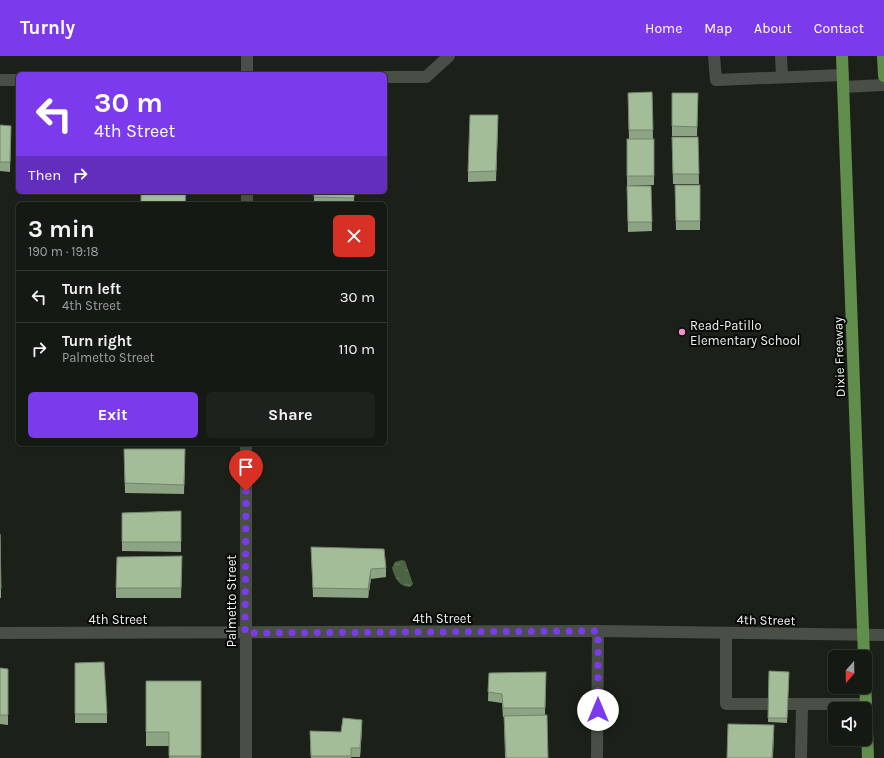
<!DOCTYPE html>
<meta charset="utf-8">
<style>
:root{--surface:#141913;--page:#1d221c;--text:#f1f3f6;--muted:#9da0a0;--line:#333833;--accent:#7c3aed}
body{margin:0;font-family:Karla,sans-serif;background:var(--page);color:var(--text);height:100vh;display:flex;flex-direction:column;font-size:15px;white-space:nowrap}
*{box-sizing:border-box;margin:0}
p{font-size:13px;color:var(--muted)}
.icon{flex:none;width:22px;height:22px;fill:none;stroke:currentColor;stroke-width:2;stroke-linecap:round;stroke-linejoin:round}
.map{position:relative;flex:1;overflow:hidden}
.panel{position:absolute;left:16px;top:146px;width:371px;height:244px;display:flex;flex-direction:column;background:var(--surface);border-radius:6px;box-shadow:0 1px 3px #0004,0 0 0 1px var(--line)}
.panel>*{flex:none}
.guide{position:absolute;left:16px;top:16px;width:371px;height:122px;border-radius:6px;box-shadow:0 1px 3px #0004,0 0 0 1px var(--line);background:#7c3aed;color:#fff;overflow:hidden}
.needle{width:26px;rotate:200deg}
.buttons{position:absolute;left:828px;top:594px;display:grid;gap:8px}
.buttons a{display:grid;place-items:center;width:44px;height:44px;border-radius:6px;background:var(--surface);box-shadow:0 1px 3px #0004,0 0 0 1px var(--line);font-size:20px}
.pin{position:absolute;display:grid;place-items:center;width:34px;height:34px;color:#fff;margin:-41px -17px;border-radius:50% 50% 50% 0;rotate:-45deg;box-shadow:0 0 4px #0007}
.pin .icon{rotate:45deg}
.me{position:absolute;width:44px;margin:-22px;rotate:0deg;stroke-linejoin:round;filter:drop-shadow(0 0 3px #0008)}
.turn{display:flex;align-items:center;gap:14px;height:84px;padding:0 12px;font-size:18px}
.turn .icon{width:52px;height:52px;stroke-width:2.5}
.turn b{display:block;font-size:28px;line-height:34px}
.then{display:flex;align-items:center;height:38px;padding:0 12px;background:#0003;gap:8px;font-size:15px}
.round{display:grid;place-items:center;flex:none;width:42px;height:42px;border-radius:6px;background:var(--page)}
.summary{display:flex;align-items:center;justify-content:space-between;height:68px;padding:0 12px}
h1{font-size:24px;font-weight:700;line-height:30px}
.primary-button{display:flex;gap:8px;margin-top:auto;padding:8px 12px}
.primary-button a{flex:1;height:46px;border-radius:6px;background:var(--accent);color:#fff;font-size:16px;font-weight:700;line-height:46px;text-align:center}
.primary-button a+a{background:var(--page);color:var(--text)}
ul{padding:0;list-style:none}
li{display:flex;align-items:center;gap:12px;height:52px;padding:0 12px;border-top:1px solid var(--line)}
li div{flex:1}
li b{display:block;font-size:15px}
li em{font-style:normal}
header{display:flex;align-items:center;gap:24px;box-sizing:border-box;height:56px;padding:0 20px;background:var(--accent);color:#fff}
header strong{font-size:19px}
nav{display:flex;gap:22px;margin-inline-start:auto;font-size:14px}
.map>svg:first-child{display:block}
</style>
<header>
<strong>Turnly</strong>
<nav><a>Home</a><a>Map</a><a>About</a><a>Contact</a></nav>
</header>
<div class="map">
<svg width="884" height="702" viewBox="0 0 884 702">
<defs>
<pattern id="water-ripples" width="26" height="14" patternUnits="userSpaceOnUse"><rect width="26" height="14" fill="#4d6444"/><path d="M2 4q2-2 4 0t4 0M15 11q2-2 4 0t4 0" fill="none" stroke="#677b5f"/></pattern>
</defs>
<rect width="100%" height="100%" fill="#1b2119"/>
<path fill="url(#water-ripples)" d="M 402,504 L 405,505 L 413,528 L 410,531 C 399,531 395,522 392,512 L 395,506 Z"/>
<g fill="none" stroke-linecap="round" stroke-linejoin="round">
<g stroke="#494f46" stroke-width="12">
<path d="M 247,0 L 247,18"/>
<path d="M 714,0 L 716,24 L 843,19"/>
<path d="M 781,0 L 782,21"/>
<path d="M 385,21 L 426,21 L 449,0"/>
<path d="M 0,24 L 18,24"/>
<path d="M 843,31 L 884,29"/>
<path d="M 247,148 L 247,136"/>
<path d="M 246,388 L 246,702"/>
<path d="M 0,577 L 598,575 L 884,579"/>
<path d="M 726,578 L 726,648 L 866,648"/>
<path d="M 597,702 L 598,575"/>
<path d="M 801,702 L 802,648"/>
</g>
<g stroke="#618e4d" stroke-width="12">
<path d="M 842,0 L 864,601"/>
<path d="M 883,0 L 884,20"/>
<path d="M 865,621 L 868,702"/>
</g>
</g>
<g fill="#8ca384">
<path d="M 652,36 L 653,83 L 654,83 L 654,129 L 627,130 L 627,83 L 629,83 L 628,37 Z"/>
<path d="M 672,37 L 698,37 L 697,80 L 672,80 Z"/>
<path d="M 498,68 L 496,125 L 468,126 L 468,116 Z"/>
<path d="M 0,69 L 11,70 L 10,116 L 0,115 Z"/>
<path d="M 672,81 L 698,81 L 699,128 L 673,128 Z"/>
<path d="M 675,129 L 700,129 L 700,174 L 676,174 Z"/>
<path d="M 627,130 L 651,130 L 652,175 L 628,176 Z"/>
<rect x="314" y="136" width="40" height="12"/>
<path d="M 124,393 L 185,403 L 184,438 L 125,437 Z"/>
<path d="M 181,455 L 181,496 L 122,495 L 122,457 Z"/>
<path d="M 0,478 L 1,533 L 1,542 L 0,542 Z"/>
<path d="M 311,491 L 386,512 L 386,521 L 371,523 L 368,542 L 313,541 Z"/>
<path d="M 182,510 L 181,542 L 116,542 L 116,532 Z"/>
<path d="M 75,607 L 107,658 L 107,667 L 75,667 Z"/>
<path d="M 0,612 L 8,613 L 8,669 L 0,668 Z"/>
<path d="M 769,615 L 789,616 L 787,667 L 768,666 Z"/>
<path d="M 546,616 L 545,659 L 548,702 L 505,702 L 504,661 L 503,661 L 502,647 L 488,645 L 489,617 Z"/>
<path d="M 146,625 L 201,625 L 201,702 L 169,702 L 169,690 L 146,690 Z"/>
<path d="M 362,674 L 360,701 L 351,701 L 351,702 L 311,702 L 310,675 L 341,676 Z"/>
</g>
<g fill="#72846b">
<path d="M 371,513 L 371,523 L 368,542 L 368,533 Z"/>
<path d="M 362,664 L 362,674 L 360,701 L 360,692 Z"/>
<path d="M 774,669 L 774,683 L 773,702 L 772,702 Z"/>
</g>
<g fill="#a3bd99" stroke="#72846b">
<path d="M 652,36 L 653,74 L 629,74 L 628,37 Z"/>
<path d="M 672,37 L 698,37 L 697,71 L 672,70 Z"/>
<path d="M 470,59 L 498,59 L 496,115 L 468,116 Z"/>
<path d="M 0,69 L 11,70 L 10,106 L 0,106 Z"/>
<path d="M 672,81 L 698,81 L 699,118 L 673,118 Z"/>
<rect x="627" y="83" width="27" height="37"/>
<path d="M 675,129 L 700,129 L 700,165 L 676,165 Z"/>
<path d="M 627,130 L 651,130 L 652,166 L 628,166 Z"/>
<path d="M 141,136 L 186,136 L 185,148 L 141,148 Z"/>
<path d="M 314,136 L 354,136 L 354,142 L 314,141 Z"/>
<path d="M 124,393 L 185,393 L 184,429 L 125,427 Z"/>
<path d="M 181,455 L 181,486 L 122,486 L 122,457 Z"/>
<path d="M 0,478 L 1,533 L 0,533 Z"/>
<path d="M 311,491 L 384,493 L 386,512 L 371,513 L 368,533 L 313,532 Z"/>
<path d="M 182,500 L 181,532 L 116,532 L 117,501 Z"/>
<path d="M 104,606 L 107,658 L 75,658 L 75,607 Z"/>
<path d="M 0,612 L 8,613 L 8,659 L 0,659 Z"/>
<path d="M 769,615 L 789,616 L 787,662 L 768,662 Z"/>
<path d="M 546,616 L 545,652 L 503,652 L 502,638 L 488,636 L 489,617 Z"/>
<path d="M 146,625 L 201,625 L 201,700 L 169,700 L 169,676 L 146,676 Z"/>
<path d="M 547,659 L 548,702 L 506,702 L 504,660 Z"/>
<path d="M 343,662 L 362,664 L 360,692 L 351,692 L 351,700 L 311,700 L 310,675 L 341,676 Z"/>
<path d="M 728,668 L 774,669 L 772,702 L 727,702 Z"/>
</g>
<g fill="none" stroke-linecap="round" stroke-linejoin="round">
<path stroke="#7c3aed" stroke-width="7" stroke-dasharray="0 12.6" d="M 246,435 L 245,577 L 598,575 L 598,654"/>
</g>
<circle fill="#f98fc9" stroke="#070a07" stroke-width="1.5" cx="682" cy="276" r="4"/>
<g text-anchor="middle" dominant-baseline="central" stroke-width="4" stroke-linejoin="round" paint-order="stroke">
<g font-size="13" fill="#eff3ed" stroke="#070a07" text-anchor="start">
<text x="690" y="269">Read-Patillo<tspan x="690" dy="15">Elementary School</tspan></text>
</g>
<g font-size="13" fill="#eff3ed" stroke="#070a07">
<text transform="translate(839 301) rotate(-92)">Dixie Freeway</text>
<text transform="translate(231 545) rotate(-90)">Palmetto Street</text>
<text x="442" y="562">4th Street</text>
<text x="118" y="563">4th Street</text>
<text transform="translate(766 564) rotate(1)">4th Street</text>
</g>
</g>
</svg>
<div class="buttons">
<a><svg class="needle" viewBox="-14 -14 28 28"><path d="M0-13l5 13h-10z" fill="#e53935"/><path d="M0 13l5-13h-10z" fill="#9da0a0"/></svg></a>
<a><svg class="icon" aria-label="sound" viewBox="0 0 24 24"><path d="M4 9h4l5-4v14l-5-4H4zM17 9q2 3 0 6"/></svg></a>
</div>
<div class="pin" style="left:246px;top:435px;background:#d93025"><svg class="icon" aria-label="arrive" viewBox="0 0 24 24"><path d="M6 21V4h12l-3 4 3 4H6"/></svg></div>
<svg class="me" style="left:598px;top:654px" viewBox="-20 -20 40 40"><circle r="19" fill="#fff"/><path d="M0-13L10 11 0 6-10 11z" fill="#7c3aed"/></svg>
<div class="guide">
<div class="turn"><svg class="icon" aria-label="left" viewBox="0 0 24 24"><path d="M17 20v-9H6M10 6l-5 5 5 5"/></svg><div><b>30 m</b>4th Street</div></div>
<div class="then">Then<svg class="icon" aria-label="right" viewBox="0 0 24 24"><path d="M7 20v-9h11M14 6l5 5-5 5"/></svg></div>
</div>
<section class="panel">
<div class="summary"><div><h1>3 min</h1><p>190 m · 19:18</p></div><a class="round" style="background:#d93025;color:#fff"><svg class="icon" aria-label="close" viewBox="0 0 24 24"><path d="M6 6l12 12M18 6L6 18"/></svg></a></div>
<ul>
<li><svg class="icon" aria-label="left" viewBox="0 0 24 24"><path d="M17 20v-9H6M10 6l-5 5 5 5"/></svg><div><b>Turn left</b><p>4th Street</p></div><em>30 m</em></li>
<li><svg class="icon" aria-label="right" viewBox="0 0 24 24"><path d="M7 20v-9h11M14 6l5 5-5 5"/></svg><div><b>Turn right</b><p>Palmetto Street</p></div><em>110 m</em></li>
</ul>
<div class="primary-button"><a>Exit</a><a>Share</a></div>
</section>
</div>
